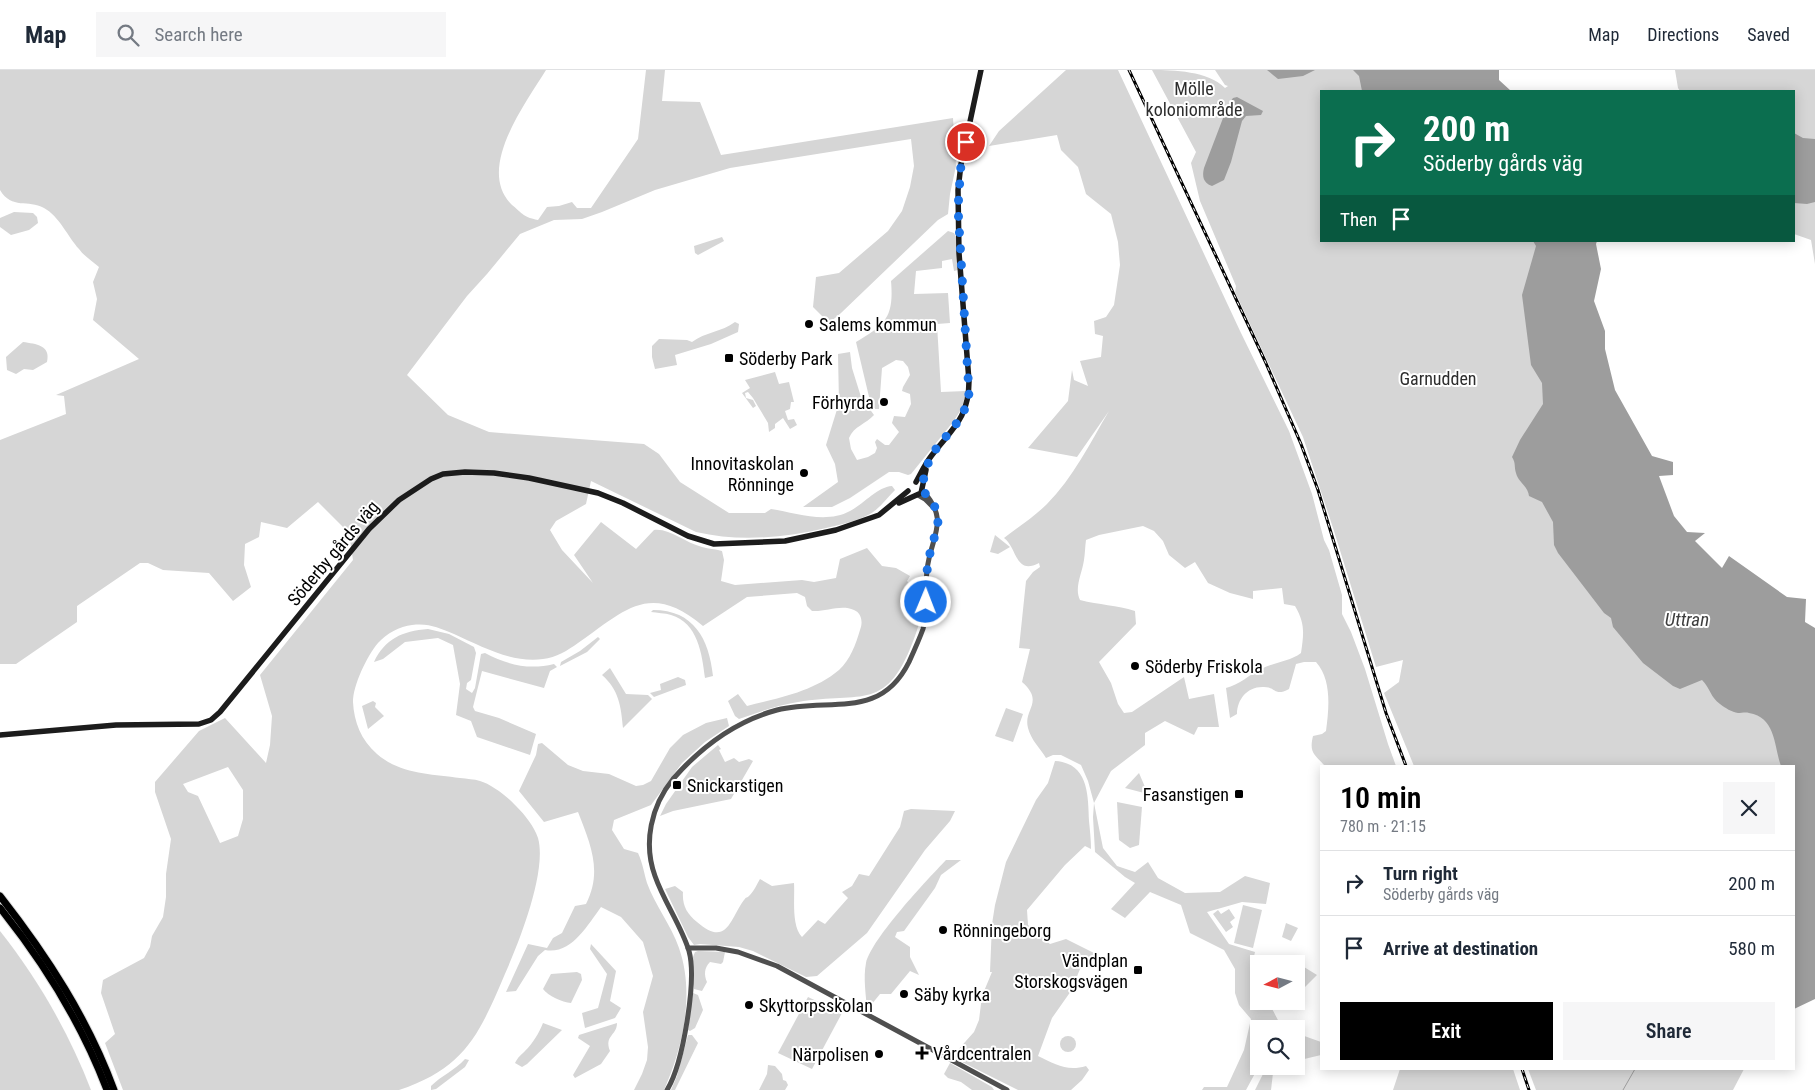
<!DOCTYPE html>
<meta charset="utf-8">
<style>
:root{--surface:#fff;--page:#f6f6f7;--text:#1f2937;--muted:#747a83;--line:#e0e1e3;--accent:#000}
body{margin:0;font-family:"Roboto Condensed",sans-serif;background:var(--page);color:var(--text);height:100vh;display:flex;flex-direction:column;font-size:19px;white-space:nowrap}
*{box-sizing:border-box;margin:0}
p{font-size:16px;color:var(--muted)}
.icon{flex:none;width:28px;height:28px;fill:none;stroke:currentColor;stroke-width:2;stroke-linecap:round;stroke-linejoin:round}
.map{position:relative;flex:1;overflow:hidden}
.sheet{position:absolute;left:1320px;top:695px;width:475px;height:305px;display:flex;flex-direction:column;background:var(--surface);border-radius:0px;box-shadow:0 2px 12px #0003}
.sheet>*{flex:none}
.banner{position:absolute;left:1320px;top:20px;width:475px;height:152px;border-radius:0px;box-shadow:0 2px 12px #0003;background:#0b6e4f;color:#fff;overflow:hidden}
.needle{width:32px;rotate:263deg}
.buttons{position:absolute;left:1250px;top:885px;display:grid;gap:10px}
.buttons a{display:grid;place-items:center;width:55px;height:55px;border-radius:0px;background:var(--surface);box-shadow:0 2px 12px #0003;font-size:25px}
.pin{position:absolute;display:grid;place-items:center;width:42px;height:42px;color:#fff;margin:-21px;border:2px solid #fff;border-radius:50%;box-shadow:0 1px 5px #0007}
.me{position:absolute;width:55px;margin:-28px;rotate:1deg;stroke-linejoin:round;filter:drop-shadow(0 0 4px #0008)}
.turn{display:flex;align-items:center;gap:18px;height:105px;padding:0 20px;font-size:22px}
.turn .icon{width:65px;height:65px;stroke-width:2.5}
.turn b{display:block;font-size:35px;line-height:42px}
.then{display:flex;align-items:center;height:48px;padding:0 20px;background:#0003;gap:10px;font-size:19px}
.round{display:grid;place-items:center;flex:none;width:52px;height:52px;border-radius:0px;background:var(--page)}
.headline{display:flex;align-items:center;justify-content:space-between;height:85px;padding:0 20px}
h1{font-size:30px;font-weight:600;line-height:38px;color:var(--accent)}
.action{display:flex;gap:10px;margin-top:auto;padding:10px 20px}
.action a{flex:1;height:58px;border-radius:0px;background:var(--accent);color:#fff;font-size:20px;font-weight:600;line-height:58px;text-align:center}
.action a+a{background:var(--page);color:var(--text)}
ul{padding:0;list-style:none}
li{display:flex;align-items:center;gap:15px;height:65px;padding:0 20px;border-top:1px solid var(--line)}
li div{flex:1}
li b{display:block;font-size:19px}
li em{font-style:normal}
header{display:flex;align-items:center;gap:30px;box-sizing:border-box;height:70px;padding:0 25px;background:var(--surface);border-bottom:1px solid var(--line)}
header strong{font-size:24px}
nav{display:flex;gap:28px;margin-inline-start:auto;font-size:18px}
.search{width:350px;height:45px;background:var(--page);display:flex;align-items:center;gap:12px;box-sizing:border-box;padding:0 18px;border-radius:0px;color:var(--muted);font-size:19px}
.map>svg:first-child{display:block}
</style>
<header>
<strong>Map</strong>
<div class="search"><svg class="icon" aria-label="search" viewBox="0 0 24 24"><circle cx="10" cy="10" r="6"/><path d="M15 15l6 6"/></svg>Search here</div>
<nav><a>Map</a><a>Directions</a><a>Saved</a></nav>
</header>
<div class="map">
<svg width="1815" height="1020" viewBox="0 0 1815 1020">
<rect width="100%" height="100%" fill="#fff"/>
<g fill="#d6d6d6" fill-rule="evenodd">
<path d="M 0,0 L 546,0 C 526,33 475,99 512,135 C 523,144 523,147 538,150 L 547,137 L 559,136 L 572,132 L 577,138 L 591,138 L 638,69 L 646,0 L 665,0 L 662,31 L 700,32 L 721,85 L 953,48 L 956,96 L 950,124 L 948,144 L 938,150 L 841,243 L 829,253 L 813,237 L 816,207 L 839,203 L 888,161 L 902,141 L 910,117 L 914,96 L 911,69 L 730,98 L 655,120 L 602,142 L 582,149 L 554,150 L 520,164 L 487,204 L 467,226 L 407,305 L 448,345 L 489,362 L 644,374 L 659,384 L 680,412 L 729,443 L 765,443 L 771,439 C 796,443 826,454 850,441 C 864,434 877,417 892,416 L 895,420 C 887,428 879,439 870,444 C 857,451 840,455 826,458 C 784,468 739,472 696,462 L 591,411 L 586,434 L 556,451 L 550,460 L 562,480 L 593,513 L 574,485 L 601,452 L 636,479 L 654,460 C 670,458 685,473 702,477 C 709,479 715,479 722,481 L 724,490 L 721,511 L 735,515 L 802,510 L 814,512 L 836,508 L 840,489 L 867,478 L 882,496 L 896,498 L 910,506 L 907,511 C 926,531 924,541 915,566 C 887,644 863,621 798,632 C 778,635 759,642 739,649 L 735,646 L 728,631 L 738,624 L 747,636 C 778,628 813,622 839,600 C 850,590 856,574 860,560 C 863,553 862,543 854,540 C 841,534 826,542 812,541 L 807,536 L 805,527 L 797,523 L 747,527 L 703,556 C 650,511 625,540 578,573 C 568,580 556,588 543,589 C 511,593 483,577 454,564 C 438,558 430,553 412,555 C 400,556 386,564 378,573 C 367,586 353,615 353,632 C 354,652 361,670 377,684 C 400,704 431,704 460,708 C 467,709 474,709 480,711 C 491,714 508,727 516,736 C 525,745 534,756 538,768 C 547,800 521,867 508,897 C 481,959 469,997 399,1020 L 123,1020 L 105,973 L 115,964 L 101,923 L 103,910 L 144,888 L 150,877 L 152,866 L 163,847 L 166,827 L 166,804 L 171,769 L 155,722 L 155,712 L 199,661 L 225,648 L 266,693 L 270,675 L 272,646 L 260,605 L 353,490 L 349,463 L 318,432 L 287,458 L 261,452 L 259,467 L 245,474 L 244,495 L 251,517 L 233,531 L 209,503 L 163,500 L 148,493 L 140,493 L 77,536 L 77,552 L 16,594 L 0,594 L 0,370 L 66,344 L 64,326 L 56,325 L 139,289 L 93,250 L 97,229 L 93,212 L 99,197 C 92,191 84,186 79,179 C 68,167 59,146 44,138 C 28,129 12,140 0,120 ZM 228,697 L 243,720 L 243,749 L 238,766 L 220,773 L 198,726 L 188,722 L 183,714 Z"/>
<path d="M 1066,0 L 1118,0 L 1241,263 L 1289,361 L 1312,424 L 1324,470 L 1329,480 L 1342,525 L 1342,544 L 1351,562 L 1365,599 L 1388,674 L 1396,696 L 1325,696 C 1314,684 1309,683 1313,666 L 1322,664 L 1326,661 C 1329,638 1332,610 1316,592 L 1304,592 L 1296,594 L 1289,619 C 1274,627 1276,617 1264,617 C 1248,616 1237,629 1237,644 L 1230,648 L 1226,618 C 1239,615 1249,605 1261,599 C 1274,592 1289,592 1301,583 C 1304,563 1305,553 1295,536 L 1284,534 L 1282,518 L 1253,521 L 1253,529 L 1230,523 L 1208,513 L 1195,492 L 1185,498 L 1169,485 L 1163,471 L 1154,461 L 1143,456 L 1099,465 L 1086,470 C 1085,477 1085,484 1084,490 C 1082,504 1074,518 1080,530 C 1099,535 1117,535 1135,541 L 1136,554 L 1099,592 L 1111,613 L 1118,634 L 1124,643 L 1132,642 L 1184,607 L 1189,629 L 1214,624 L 1219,657 L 1198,657 L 1194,665 L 1165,651 L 1145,663 L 1145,675 L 1111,701 L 1094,733 L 1103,778 L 1117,796 L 1135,802 L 1148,792 L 1158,808 L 1185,823 L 1220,822 L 1245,806 L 1270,813 L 1266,834 L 1242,832 L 1207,842 L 1229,874 L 1255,882 L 1251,899 L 1259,915 L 1259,931 L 1268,931 L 1280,954 L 1287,959 L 1259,959 L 1259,996 L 1246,1020 L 1202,1020 L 1204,1017 L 1227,1017 L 1244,980 L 1251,949 L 1239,935 L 1235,923 L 1235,899 L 1224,880 L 1190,863 L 1181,835 L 1150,822 L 1125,848 L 1111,839 L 1135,813 L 1125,807 L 1095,782 L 1093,747 L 1094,733 L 1088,711 L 1081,695 L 1061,685 L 1053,685 L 1046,688 C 1040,678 1031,670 1028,658 C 1023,639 1045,632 1022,612 L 1030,579 L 1019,578 L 1026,511 L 1033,502 L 1040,497 L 1039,493 C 1015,506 1017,477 1004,468 C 1018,457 1034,447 1047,434 C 1073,408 1090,373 1109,341 L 1077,387 L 1028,378 L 1068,331 L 1072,300 L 1074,310 L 1088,316 L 1080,291 L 1101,287 L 1103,266 L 1095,264 L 1094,251 L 1106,247 L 1114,235 L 1120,195 L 1118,172 L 1111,144 L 1086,124 L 1078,97 L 1061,80 L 1057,65 L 989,76 L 999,61 Z"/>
<path d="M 1152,0 C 1174,0 1208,1 1225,18 L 1228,16 L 1225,15 L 1215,0 L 1432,0 L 1494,21 L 1321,21 L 1321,171 L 1566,171 L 1610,443 L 1748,566 L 1794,696 L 1414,696 L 1384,623 L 1399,612 L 1403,590 L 1376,597 L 1334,461 L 1303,367 L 1235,222 L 1236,216 L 1200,131 L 1191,93 L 1196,82 Z"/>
<path d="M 1675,0 L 1815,0 L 1815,194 L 1811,170 L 1794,164 L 1794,21 L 1680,21 L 1678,18 Z"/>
<path d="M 14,142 L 33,143 L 37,147 L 38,153 L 29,160 L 11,165 L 0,157 L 0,148 Z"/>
<path d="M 948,161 L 954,163 L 957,169 L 958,200 L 954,201 L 952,189 L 942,191 L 942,198 L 916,201 L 914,224 L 948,223 L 950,253 L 937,254 L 941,322 L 966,321 L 962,338 L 953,352 L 911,404 L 908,405 L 899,402 L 889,402 L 850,428 L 832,437 L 803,437 L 838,412 L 835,394 L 826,375 L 839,333 L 838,284 L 850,282 L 852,298 L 861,327 L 874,345 C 866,354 854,356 849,368 L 851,379 L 857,390 L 868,387 L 875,383 L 877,378 L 875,372 L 877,369 L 885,375 L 889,375 L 899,362 L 892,353 L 894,346 L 905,347 L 911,334 L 910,324 L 902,321 L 903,317 L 910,305 L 908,297 L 903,291 L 896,290 L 882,298 L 879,339 L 875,339 L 870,331 L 856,272 C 886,254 894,247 891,211 Z"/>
<path d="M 722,167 L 724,171 L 698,185 L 695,183 L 694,176 Z"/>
<path d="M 735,252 L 739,254 L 738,262 L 711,274 L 675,285 L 677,295 L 655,299 L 652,287 L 652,276 L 659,269 L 687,270 L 692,272 C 705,262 722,262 735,252 Z"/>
<path d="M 23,272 C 36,274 51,275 47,292 L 33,300 L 24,299 L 16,304 L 7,300 L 6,287 Z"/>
<path d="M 775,302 L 779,314 L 789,312 L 794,332 L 791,332 L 790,339 L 785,341 L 788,350 L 794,349 L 797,355 L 790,359 L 783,348 L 775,354 L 775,358 L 769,362 L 768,353 L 753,328 L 748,322 L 745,323 L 746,328 L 753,330 L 756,336 L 753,338 L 742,323 L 750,318 L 745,310 Z"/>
<path d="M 995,465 L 1010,477 L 998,484 L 990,482 Z"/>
<path d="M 653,540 C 694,540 709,569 713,606 L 705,608 C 702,584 698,553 671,545 C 665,543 657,543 651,542 Z"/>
<path d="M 428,559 L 449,564 L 474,577 L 476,583 L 471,610 L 467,613 L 466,619 L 472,623 L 475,618 L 481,584 L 485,583 C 508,595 529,600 554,594 L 557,597 L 550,601 L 544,618 L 482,601 L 473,637 L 475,641 L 499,648 L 536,664 L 530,685 L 477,667 L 471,651 L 456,645 L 460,614 L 453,575 L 438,568 L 405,572 L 383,589 L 374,592 C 385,569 402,561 428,559 Z"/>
<path d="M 598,567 L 600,569 L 587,582 L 560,596 L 561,592 L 580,581 Z"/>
<path d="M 610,598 L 626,624 L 648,625 L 652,629 L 623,658 C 621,636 619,620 602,605 Z"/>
<path d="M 678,607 L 685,610 L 686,615 L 654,627 L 650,623 L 661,620 L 660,614 Z"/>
<path d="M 373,631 L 376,633 L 375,637 L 384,646 L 368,659 L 362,636 Z"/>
<path d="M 1006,638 L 1023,644 L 1013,672 L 995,666 Z"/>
<path d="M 727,648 L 729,656 L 705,672 L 682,693 L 651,735 L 614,750 L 612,760 L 624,779 L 638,783 C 643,794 644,803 647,813 C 655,835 671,855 679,878 C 695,924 683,977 664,1020 L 634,1020 L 642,1004 L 647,990 L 648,977 L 643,942 L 653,906 L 643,872 L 621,847 L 601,837 C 587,856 571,885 545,880 L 538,886 L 516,921 L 506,922 L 528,874 L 547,878 L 553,868 L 562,863 L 575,836 L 586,834 C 603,801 590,773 578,742 L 544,752 L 519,721 L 536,685 L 538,674 L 542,673 L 568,695 L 583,701 L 609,704 L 636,716 L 643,715 L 651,711 L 670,678 L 683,665 L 706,653 Z"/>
<path d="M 718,675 L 721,679 L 719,680 L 725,692 L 734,688 L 739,692 L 749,689 L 753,691 L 731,729 L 673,741 L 660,746 L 666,734 L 692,697 Z"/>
<path d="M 1055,691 C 1089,693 1088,726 1089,751 C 1090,761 1091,770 1091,779 L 1085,776 L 1065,795 L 1027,840 L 1028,855 L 1050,874 L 1066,869 L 1094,883 L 1087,896 L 1080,899 L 1071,921 L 1052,948 L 1038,986 C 1055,994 1067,1002 1086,996 L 1089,1000 L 1082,1010 L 1071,1020 L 1018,1020 L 954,988 L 957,981 L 974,962 L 979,950 L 982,926 L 992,902 L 990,902 L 992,854 L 995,835 L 1006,792 L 1036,730 L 1048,713 Z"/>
<path d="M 1139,703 L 1148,724 L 1125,718 Z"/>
<path d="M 1117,732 L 1142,737 L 1139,775 L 1130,778 L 1119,770 Z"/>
<path d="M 911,739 L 955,741 L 950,751 L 925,780 L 867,863 L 817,906 L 806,907 L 753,881 L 739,877 L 700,874 L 694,875 L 688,867 L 665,819 L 675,816 L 683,822 C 682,835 687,844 697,852 C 727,878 730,849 744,830 C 748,825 745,830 750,825 C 754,821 757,814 760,809 L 772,816 L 794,813 C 795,829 791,855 802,867 L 818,850 L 825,854 L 848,828 L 842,822 L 852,816 L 859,804 L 869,806 L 900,757 L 904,741 Z"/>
<path d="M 946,790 L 961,790 L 941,805 L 935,818 L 904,861 L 897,862 L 895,867 L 910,877 L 910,887 L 919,905 L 910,901 L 891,924 L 880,924 L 867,940 C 866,925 863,908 866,893 C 872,868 927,810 946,790 Z"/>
<path d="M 1243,835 L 1262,840 L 1253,878 L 1234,873 Z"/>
<path d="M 1229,839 L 1235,848 L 1230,852 L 1233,857 L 1226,862 L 1213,844 L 1218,840 L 1221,844 Z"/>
<path d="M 1286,853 L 1298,858 L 1291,871 L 1282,867 Z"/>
<path d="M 0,861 C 38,909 69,963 91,1020 L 0,1020 Z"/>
<path d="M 591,874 L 616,901 L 610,931 L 621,938 L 615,948 L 585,958 L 582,943 L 598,938 L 607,904 L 590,879 Z"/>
<path d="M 698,881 L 725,882 L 723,892 L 721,894 L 710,892 C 704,898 704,905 707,912 L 702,921 L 694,919 L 693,887 L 695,882 Z"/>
<path d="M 1304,897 L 1317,905 L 1304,918 L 1296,912 L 1296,902 Z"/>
<path d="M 577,902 L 581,904 L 582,910 L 571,933 C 562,932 548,926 543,919 L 551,904 Z"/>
<path d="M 693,923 L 698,925 L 703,940 L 695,958 L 690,961 L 688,960 Z"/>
<path d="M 808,927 L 842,943 L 812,999 L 778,983 Z"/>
<path d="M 543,953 L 562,960 L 527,994 L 522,997 L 515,993 C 518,987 521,985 525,981 C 533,973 539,963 543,953 Z"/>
<path d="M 617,953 C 617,966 604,965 610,981 L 601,994 L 575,1008 L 573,1005 L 590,976 L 578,968 L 579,965 Z"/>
<path d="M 1296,963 L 1321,972 L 1321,985 L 1296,991 Z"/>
<path d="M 688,965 L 692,965 L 698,973 L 675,1020 L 671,1020 L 677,1006 Z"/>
<circle cx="1068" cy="974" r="8"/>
<path d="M 465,989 L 469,990 L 465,997 L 436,1019 L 431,1020 L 431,1016 C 441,1006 455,1000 465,989 Z"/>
<path d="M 950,993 L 992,1017 L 994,1020 L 972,1020 L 961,1012 L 948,1008 L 944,1004 Z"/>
<path d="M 768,995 L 775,996 L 782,1004 L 783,1010 L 786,1011 L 788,1015 L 785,1020 L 759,1020 L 767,1004 Z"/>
<path d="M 1400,999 L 1513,999 L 1520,1020 L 1393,1020 Z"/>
<path d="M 1528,999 L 1744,999 L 1733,1020 L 1536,1020 Z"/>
<path d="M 1264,1002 L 1273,1003 L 1271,1020 L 1255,1020 Z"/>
</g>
<g fill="#9d9d9d">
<path d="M 1267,0 L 1315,0 L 1303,6 L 1278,9 Z"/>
<path d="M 1353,0 L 1499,0 L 1499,10 L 1511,21 L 1362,21 L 1359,6 Z"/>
<path d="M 1237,27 L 1263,41 L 1261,45 L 1246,46 L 1242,51 L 1231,92 L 1224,110 L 1212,116 C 1203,113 1202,106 1204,98 L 1228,35 L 1233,28 Z"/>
<path d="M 1794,63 L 1803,68 L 1815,69 L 1815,132 L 1807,134 L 1794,133 Z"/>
<path d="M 1533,171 L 1597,171 L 1596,174 L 1601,199 L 1594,231 L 1605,261 L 1605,279 L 1615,320 L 1652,386 L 1673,392 L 1673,405 L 1659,406 L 1674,446 L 1687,462 L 1705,463 L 1695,471 L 1722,498 L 1729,486 L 1787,527 L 1806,529 L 1805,552 L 1815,558 L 1815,929 L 1794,939 L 1794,696 L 1781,696 C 1774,677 1776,647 1749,643 C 1746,642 1741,643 1738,643 C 1732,642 1725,638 1720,634 C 1711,628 1710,618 1702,610 L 1680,619 L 1673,616 L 1643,593 L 1613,557 L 1611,548 L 1604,543 L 1558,483 L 1554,475 L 1553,452 L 1542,432 L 1529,426 C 1528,416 1518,412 1516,403 C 1514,397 1516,393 1512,387 L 1520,370 L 1543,334 L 1542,313 L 1531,295 L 1522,225 L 1536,176 Z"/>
</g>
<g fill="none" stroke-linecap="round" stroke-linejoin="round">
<path stroke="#9d9d9d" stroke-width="1" d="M 1623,1020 L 1635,999"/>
<defs>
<g id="motorway">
<path d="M 0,826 C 47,886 88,949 114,1020"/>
<path d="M 0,838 C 44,893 82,954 107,1020"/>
</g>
</defs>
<use href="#motorway" stroke="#dbdbdb" stroke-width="9"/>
<g stroke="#4f4f4f" stroke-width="5">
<path d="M 918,425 L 925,429 L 935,439"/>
<path d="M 688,878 L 716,878 L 738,882 L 777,896 L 1007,1020"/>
<path d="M 667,1020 C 683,994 697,910 689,881 C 681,855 664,832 655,806 C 643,773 651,736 673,709 C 701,677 736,651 777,640 C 829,627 880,651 909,592 C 914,581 919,570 923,559 C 928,540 925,520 927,500 C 931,465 951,451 922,420"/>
</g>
<g stroke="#1c1c1c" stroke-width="5.5">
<path d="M 916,412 C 921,403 925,394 932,385 C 952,359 969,348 969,311 L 959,183 L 958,120 L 961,94 L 981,0"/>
<path d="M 899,433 L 921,423 L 926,400"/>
<path d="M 0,665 L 116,655 L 199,654 L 211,650 L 220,642 L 369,459 L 399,430 L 431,409 L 443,404 L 465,402 L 494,403 L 529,408 L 598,423 L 623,433 L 688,466 L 714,474 L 785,471 L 836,460 L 879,445 L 908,421"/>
</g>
<use href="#motorway" stroke="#000" stroke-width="7"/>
<defs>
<g id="rail">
<path d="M 1129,0 L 1265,291 L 1301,374 L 1318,420 L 1386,643 L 1406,696"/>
<path d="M 1522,999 L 1529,1020"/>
</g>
</defs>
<use href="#rail" stroke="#000" stroke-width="3"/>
<use href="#rail" stroke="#fff" stroke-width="1" stroke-dasharray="4" stroke-linecap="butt"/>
</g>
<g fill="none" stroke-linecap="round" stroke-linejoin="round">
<path stroke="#1a73e8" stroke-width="9" stroke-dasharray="0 16.2" d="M 926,532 C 926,517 926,503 929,488 C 935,456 949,448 922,420 L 922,417 C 924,406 927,393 933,383 C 947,363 966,349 969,323 L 958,138 L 961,94 L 966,72"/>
</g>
<g fill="#000" stroke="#fff" stroke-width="2">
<circle cx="809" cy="254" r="5"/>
<rect x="724" y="283" width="10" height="10" rx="2.5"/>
<circle cx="884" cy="332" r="5"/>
<circle cx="804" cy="403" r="5"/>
<circle cx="1135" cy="596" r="5"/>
<rect x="672" y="710" width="10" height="10" rx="2.5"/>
<rect x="1234" y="719" width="10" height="10" rx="2.5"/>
<circle cx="943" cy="860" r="5"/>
<rect x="1133" y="895" width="10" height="10" rx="2.5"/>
<circle cx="904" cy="924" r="5"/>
<circle cx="749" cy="935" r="5"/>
<path d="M919.5 975.5h5v5h5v5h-5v5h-5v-5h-5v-5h5z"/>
<circle cx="879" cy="984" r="5"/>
</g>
<g text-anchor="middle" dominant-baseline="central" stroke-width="4" stroke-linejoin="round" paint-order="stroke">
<g font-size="18" fill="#2d2d2d" stroke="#fff">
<text x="1194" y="18">Mölle<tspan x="1194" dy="21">koloniområde</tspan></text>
<text x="1438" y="308">Garnudden</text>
</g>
<g font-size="18" fill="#000" stroke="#fff" text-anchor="start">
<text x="819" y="254">Salems kommun</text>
<text x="739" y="288">Söderby Park</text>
<text x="874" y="332" text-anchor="end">Förhyrda</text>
<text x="794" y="393" text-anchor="end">Innovitaskolan<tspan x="794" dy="21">Rönninge</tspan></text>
<text x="1145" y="596">Söderby Friskola</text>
<text x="687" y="715">Snickarstigen</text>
<text x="1229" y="724" text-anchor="end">Fasanstigen</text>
<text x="953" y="860">Rönningeborg</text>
<text x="1128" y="890" text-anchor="end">Vändplan<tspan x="1128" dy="21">Storskogsvägen</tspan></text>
<text x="914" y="924">Säby kyrka</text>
<text x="759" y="935">Skyttorpsskolan</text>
<text x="933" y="983">Vårdcentralen</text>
<text x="869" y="984" text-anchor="end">Närpolisen</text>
</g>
<g font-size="18" fill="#000" stroke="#fff">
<text transform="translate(333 483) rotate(-50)">Söderby gårds väg</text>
</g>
<g font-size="19" font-style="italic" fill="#3e3e3e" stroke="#fff">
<text x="1687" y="549">Uttran</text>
</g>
</g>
</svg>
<div class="buttons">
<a><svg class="needle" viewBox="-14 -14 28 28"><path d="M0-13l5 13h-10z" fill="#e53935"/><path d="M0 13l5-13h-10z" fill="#747a83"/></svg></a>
<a><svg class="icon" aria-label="search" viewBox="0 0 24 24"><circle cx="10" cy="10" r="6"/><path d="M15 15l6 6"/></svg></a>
</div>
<div class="pin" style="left:966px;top:72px;background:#d93025"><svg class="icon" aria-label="arrive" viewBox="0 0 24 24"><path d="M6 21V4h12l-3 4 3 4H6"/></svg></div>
<svg class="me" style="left:926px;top:532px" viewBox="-20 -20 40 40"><circle r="17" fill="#1a73e8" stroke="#fff" stroke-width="3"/><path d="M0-11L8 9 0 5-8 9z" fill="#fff"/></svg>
<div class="banner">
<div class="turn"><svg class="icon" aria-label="right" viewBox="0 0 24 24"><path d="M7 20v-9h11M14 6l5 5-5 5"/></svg><div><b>200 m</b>Söderby gårds väg</div></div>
<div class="then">Then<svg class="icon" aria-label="arrive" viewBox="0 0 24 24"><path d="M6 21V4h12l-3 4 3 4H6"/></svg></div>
</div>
<section class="sheet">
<div class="headline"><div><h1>10 min</h1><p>780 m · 21:15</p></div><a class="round"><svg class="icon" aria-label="close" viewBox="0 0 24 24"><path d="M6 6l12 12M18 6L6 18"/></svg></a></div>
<ul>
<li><svg class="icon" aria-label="right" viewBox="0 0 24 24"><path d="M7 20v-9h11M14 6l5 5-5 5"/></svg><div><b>Turn right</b><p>Söderby gårds väg</p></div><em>200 m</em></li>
<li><svg class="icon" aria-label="arrive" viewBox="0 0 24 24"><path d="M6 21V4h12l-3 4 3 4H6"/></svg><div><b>Arrive at destination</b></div><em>580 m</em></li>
</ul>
<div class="action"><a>Exit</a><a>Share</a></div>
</section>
</div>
